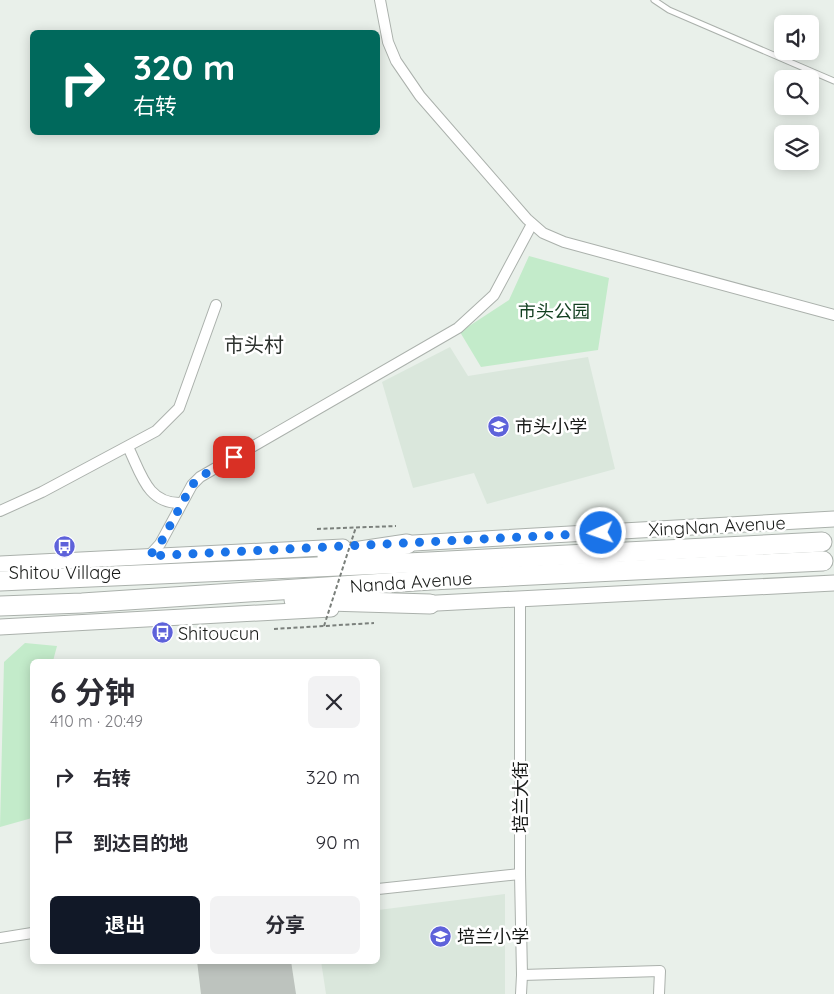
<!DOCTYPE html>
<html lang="zh">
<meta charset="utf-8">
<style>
:root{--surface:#fff;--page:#f2f2f3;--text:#2b2b33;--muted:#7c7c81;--accent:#111827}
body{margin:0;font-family:Quicksand,"Noto Sans SC",sans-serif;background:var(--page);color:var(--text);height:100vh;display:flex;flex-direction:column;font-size:19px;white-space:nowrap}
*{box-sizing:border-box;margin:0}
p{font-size:16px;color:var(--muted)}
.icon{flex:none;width:28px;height:28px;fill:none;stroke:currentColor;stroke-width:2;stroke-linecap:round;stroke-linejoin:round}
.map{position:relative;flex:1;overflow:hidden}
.side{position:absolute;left:30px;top:659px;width:350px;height:305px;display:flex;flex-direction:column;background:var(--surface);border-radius:8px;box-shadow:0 2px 12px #0003}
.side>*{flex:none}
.top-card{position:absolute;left:30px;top:30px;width:350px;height:105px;border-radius:8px;box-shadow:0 2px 12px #0003;background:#00695c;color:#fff;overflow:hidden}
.fabs{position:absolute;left:774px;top:15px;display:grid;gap:10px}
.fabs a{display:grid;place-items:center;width:45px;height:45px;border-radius:8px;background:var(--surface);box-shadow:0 2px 12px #0003;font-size:25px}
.pin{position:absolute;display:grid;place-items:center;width:42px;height:42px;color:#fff;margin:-21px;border-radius:10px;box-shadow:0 2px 8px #0006}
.me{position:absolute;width:55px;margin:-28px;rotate:267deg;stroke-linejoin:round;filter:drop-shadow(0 0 4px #0008)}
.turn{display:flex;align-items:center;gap:18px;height:105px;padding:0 20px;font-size:22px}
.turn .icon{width:65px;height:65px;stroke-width:2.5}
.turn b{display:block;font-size:35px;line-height:42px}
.round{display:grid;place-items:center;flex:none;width:52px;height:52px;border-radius:8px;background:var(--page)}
.headline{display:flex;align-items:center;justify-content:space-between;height:85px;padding:0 20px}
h1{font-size:30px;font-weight:700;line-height:38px}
.action{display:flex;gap:10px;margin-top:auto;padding:10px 20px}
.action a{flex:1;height:58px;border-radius:8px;background:var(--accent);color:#fff;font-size:20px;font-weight:700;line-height:58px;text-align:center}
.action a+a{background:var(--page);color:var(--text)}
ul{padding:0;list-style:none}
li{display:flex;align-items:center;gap:15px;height:65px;padding:0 20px}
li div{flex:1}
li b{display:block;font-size:19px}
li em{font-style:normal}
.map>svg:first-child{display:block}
</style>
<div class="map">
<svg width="834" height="994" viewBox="0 0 834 994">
<rect width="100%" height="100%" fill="#e9f0ea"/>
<g fill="#dae7dc">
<path d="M 450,347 L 468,376 L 588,357 L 615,469 L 487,504 L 474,473 L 413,488 L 382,382 Z"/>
<path d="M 505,894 L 505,994 L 326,994 L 321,961 L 378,961 L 378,910 Z"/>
</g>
<g fill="#c3ebca">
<path d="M 529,256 L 609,278 L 598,350 L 481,367 L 460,332 L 509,300 Z"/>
<path d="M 25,643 L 57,646 L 53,661 L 32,661 L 32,818 L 0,827 L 4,662 Z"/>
</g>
<path fill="#bdc3be" d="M 197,961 L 291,961 L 296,994 L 201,994 Z"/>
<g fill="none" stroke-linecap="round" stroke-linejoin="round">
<defs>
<path id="lane" d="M 654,0 L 669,10 L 834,81"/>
<g id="street">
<path d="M 380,0 L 388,42 L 396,61 L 420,96 L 527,219 L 543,233 L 564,242 L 834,315"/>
<path d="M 128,447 C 141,473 147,504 181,503"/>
<path d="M 0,511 L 42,492 L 156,431 L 179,408 L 216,305"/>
<path d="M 149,556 L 160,544 L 192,485 L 200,477 L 458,328 L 494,295 L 532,224"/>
<path d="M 520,599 L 520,874 L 522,975 L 521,994"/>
<path d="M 378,889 L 520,874"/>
<path d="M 0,938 L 32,933"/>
<path d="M 522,975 L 660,971 L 659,994"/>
</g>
<g id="secondary">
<path d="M 396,544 L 834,519"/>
<path d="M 0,564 L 343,547"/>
<path d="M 418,604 L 834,583"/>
<path d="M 0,627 L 331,609"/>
</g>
<g id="highway">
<path d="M 327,556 L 407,544"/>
<path d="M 0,581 L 429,562 L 822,542"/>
<path d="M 294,600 L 430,604"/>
<path d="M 0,606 L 82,603 L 431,580 L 823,561"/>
</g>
</defs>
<use href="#lane" stroke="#abb1ac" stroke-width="7"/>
<use href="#street" stroke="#abb1ac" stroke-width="12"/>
<use href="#secondary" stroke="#abb1ac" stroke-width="17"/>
<use href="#highway" stroke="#abb1ac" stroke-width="21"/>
<g stroke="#7b807c" stroke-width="2" stroke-dasharray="4 2.5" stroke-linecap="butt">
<path d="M 317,529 L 396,526"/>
<path d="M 274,629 L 374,623"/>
</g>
<use href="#lane" stroke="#fff" stroke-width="5"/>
<use href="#street" stroke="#fff" stroke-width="10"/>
<use href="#secondary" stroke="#fff" stroke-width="15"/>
<use href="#highway" stroke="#fff" stroke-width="19"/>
<path stroke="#7b807c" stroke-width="2" stroke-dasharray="4 2.5" stroke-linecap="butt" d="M 324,626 L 356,527"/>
</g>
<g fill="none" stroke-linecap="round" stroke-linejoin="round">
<path stroke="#1a73e8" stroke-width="9" stroke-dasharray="0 16.2" d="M 234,457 L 200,477 L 192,485 L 160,544 L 149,556 L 601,533"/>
</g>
<defs>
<symbol id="school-disc" viewBox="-11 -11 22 22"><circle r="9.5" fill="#5e62da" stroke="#fff"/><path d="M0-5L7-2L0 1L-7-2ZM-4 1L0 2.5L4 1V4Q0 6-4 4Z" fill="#fff"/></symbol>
<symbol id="bus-disc" viewBox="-11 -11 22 22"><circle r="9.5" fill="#5e62da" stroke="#fff"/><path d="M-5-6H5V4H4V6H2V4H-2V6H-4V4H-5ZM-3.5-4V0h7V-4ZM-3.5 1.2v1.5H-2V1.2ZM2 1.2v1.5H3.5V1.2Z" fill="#fff"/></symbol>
</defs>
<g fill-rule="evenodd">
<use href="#school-disc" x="486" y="414" width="25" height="25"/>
<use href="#bus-disc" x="52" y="534" width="25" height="25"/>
<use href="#bus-disc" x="150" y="620" width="25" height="25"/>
<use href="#school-disc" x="428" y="924" width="25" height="25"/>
</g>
<g text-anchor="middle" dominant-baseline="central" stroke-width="5" stroke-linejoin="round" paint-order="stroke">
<g font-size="18" fill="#123f20" stroke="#fff">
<text x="554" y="311">市头公园</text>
</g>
<g font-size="18" fill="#181a18" stroke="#fff" text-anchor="start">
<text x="515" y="426">市头小学</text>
<text x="65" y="572" text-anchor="middle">Shitou Village</text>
<text x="178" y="633">Shitoucun</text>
<text x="457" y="936">培兰小学</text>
</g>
<g font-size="18" fill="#181a18" stroke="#fff">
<text transform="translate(717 526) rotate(-3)">XingNan Avenue</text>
<text transform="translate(411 582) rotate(-4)">Nanda Avenue</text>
<text transform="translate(520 797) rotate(-90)">培兰大街</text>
</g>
<g font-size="20" fill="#2c312d" stroke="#fff">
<text x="254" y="344">市头村</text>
</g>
</g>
</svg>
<div class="fabs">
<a><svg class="icon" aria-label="sound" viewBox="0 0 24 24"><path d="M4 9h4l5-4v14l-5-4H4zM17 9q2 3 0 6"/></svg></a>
<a><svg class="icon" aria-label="search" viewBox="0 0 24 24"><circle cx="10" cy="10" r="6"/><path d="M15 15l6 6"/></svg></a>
<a><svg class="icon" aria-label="layers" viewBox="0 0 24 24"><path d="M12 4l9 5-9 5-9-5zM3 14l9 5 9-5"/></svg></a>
</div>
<div class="pin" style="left:234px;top:457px;background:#d93025"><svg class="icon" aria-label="arrive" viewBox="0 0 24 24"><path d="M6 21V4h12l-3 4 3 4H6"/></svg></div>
<svg class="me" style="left:601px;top:533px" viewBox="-20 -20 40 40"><circle r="17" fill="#1a73e8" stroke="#fff" stroke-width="3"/><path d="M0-11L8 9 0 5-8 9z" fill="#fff"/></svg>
<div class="top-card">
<div class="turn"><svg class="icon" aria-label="right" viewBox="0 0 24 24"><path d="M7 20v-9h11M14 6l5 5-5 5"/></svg><div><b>320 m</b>右转</div></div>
</div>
<section class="side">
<div class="headline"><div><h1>6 分钟</h1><p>410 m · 20:49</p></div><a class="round"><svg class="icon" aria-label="close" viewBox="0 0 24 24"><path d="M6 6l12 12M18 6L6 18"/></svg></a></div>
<ul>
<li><svg class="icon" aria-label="right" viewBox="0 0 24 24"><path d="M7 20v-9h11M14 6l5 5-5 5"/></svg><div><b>右转</b></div><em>320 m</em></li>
<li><svg class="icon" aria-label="arrive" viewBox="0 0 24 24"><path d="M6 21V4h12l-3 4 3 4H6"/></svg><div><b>到达目的地</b></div><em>90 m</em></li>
</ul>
<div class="action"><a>退出</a><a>分享</a></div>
</section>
</div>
